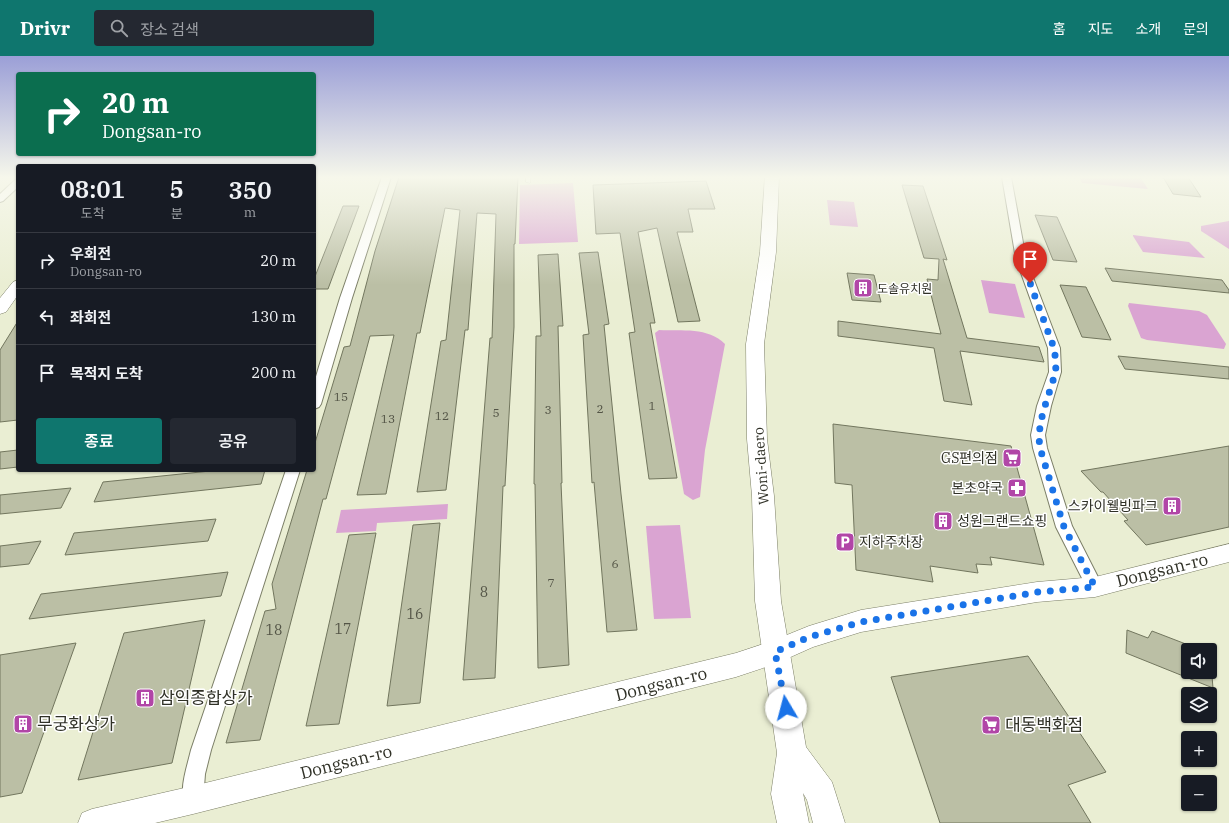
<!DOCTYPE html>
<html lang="ko">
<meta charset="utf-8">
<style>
:root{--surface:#171b24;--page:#242831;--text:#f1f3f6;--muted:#9ea1a6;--line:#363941;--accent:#0f766e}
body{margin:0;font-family:"IBM Plex Serif","Noto Sans KR",serif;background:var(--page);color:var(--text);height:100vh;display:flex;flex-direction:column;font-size:15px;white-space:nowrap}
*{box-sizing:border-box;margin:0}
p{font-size:13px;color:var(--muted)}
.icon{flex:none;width:22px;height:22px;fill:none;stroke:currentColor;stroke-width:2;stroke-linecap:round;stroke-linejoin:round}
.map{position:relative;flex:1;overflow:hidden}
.details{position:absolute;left:16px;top:108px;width:300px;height:308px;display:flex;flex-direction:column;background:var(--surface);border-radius:4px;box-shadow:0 1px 3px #0004}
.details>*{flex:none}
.top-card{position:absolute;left:16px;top:16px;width:300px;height:84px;border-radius:4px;box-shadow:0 1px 3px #0004;background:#0b6e4f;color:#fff;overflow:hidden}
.tools{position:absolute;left:1181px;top:587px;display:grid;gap:8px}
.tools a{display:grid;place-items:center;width:36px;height:36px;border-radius:4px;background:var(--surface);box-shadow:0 1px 3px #0004;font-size:20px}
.pin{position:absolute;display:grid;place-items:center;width:34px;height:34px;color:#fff;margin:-41px -17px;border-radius:50% 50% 50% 0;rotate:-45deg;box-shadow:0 0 4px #0007}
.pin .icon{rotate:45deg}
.me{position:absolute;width:44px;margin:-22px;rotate:352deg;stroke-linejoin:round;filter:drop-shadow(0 0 3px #0008)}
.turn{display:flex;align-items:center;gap:14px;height:84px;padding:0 20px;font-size:18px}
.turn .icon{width:52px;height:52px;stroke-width:2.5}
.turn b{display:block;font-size:28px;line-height:34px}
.eta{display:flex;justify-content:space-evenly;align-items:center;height:68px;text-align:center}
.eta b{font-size:24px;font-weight:600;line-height:28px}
.primary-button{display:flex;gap:8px;margin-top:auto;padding:8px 20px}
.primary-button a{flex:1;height:46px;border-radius:4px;background:var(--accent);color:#fff;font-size:16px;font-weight:600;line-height:46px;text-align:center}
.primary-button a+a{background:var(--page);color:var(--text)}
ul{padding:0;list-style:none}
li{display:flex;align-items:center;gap:12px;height:56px;padding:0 20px;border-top:1px solid var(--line)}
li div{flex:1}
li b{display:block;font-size:15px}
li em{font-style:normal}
header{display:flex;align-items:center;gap:24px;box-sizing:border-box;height:56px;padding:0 20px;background:var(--accent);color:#fff}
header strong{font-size:19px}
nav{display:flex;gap:22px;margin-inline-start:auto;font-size:14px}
.search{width:280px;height:36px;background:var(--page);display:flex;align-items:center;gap:10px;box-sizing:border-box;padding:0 14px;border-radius:4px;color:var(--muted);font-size:15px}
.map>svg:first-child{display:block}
</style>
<header>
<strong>Drivr</strong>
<div class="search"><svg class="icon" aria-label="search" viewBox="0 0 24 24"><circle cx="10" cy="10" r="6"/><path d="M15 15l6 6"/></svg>장소 검색</div>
<nav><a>홈</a><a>지도</a><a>소개</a><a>문의</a></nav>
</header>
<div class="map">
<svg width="1229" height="767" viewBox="0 0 1229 767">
<rect width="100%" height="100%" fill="#eaeed3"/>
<g fill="#daa4d2">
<path d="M 1079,121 L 1140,121 L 1148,133 L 1082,127 Z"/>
<path d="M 573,127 L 578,186 L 519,188 L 520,129 Z"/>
<path d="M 827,144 L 854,146 L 858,171 L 830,169 Z"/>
<path d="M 1229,165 L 1229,193 L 1201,175 L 1201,170 Z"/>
<path d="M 1133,179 L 1189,186 L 1205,202 L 1143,196 L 1133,180 Z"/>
<path d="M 981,224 L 1015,228 L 1025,262 L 989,257 Z"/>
<path d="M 1129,247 L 1199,255 L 1207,259 L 1226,288 L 1224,293 L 1147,284 L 1141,282 L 1128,250 Z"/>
<path d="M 659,274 C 682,275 708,271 725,288 L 705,394 L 700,441 L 693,444 L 684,438 L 655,277 Z"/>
<path d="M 448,448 L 447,463 L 377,467 L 376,475 L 336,477 L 341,454 Z"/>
<path d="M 680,469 L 691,562 L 654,563 L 646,470 Z"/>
</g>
<g fill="#bbbfa5" stroke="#72765e">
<path d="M 399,121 L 518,121 L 515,188 L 514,188 L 514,271 L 505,430 L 503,430 L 495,622 L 463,624 L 490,282 L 492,282 L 496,158 L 477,157 L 468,274 L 465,274 L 446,434 L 417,436 L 441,285 L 446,284 L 460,154 L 445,152 L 420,277 L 417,277 L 386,438 L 357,439 L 394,279 L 370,280 L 326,443 L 323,443 L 260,684 L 226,687 L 265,555 L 276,553 L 272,528 L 307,414 L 314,414 L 314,390 L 344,291 L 350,290 L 375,195 Z"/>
<path d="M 1163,121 L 1188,121 L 1201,141 L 1173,138 Z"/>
<path d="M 706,125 L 715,153 L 688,153 L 693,176 L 677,176 L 700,265 L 678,266 L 657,172 L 638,176 L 655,267 L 650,267 L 677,422 L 649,423 L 629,277 L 635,276 L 620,177 L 596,178 L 593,129 Z"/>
<path d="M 902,129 L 923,130 L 947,204 L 943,203 L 967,282 L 1039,291 L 1044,306 L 960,295 L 972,349 L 944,345 L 934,292 L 838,280 L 838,265 L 941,278 L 927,223 L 938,224 L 939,203 L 924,202 Z"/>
<path d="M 343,150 L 359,150 L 328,233 L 314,233 L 314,223 Z"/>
<path d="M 1035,159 L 1057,161 L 1077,206 L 1053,204 Z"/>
<path d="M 598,196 L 609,268 L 604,269 L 621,438 L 637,574 L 607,576 L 594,426 L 592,427 L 583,279 L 589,278 L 579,197 Z"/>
<path d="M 558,198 L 563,270 L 558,270 L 562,427 L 561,427 L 569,609 L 538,612 L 535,428 L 534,428 L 536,280 L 541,280 L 538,199 Z"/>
<path d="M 1105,212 L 1222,224 L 1229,234 L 1229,237 L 1112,225 Z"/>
<path d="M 847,217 L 874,219 L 881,246 L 852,244 Z"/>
<path d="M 1060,229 L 1086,231 L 1111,284 L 1082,281 Z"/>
<path d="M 18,265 L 18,364 L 0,366 L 0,294 Z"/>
<path d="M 1118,300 L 1229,311 L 1229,323 L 1125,313 Z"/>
<path d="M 833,368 L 1011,390 L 1044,509 L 990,501 L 992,509 L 976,508 L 978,517 L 930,510 L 933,526 L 856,514 L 852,429 L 835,427 Z"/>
<path d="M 1229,390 L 1229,471 L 1146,489 L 1124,465 L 1128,464 L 1103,436 L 1101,436 L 1081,415 Z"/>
<path d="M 18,394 L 18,411 L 0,413 L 0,396 Z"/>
<path d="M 220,414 L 265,414 L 261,428 L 94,446 L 103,426 Z"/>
<path d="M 71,432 L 61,452 L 0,458 L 0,439 Z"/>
<path d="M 216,463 L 208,485 L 65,499 L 74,477 Z"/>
<path d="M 440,467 L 420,647 L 387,650 L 413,469 Z"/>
<path d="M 376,477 L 339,668 L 306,670 L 349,479 Z"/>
<path d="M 41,485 L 29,508 L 0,511 L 0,490 Z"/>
<path d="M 228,516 L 221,540 L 29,563 L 41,538 Z"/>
<path d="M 205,564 L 172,707 L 78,724 L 124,577 Z"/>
<path d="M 1127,574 L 1148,582 L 1152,575 L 1191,590 L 1192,594 L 1188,594 L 1188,616 L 1210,616 L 1211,608 L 1213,632 L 1126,597 Z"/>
<path d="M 76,587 L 22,737 L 0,741 L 0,599 Z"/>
<path d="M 1028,600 L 1106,716 L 1068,729 L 1091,767 L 940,767 L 891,621 Z"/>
</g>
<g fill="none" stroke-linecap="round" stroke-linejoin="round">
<defs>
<path id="lane" d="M 526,121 L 530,121 L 530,127 L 526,126 Z"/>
<g id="street">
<path d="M 382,121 L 391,121 L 352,242 L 321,348 L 319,351 L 314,353 L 314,327 L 340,242 Z"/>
<path d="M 1002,121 L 1011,121 L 1026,203 L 1060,292 L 1061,316 L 1051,350 L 1045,379 L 1047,392 L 1072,470 L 1103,531 L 1101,536 L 1095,538 L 1089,536 L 1056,471 L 1033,392 L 1031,379 L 1037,350 L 1049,316 L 1048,292 L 1016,203 Z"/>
<path d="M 18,123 L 18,131 L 3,145 L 0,146 L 0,138 L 15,124 Z"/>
<path d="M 286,414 L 300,414 L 211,694 L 205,718 L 203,744 L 200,751 L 193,754 L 186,751 C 178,734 187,712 191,694 Z"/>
</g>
<g id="secondary">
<path d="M 18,224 L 18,239 L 6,256 L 0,258 L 0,242 L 13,226 Z"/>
<path d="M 1229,488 L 1229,506 L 1095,541 L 1037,546 L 861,576 L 813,591 L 775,608 L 736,621 L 193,758 L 155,767 L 78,767 L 82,757 L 92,753 L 193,730 L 736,597 L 772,585 L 809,570 L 861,554 L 1037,526 L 1095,521 Z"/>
</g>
<path id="primary" d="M 765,121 L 779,121 L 776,196 L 764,288 L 767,383 L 774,440 L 781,545 L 806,691 L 832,726 L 845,767 L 813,767 L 807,744 L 803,737 L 809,767 L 777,767 L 771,738 L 777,697 L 755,545 L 752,440 L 747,383 L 746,288 L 760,196 Z"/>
</defs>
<use href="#lane" stroke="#7c7f67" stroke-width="1"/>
<use href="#street" stroke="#7c7f67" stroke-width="2"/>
<use href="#secondary" stroke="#7c7f67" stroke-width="1"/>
<use href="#primary" stroke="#7c7f67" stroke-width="1"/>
<use href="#lane" fill="#fff" fill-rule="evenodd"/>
<use href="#street" fill="#fff" fill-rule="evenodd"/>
<use href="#secondary" fill="#fff" fill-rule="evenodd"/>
<use href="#primary" fill="#fff" fill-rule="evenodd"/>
</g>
<linearGradient id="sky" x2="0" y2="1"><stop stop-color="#9b9fd7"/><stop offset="0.53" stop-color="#f6f7eb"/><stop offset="1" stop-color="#f6f7eb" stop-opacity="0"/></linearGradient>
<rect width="1229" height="229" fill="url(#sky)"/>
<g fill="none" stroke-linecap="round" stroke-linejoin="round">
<path stroke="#1a73e8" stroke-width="7" stroke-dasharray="0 12.6" d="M 786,652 L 775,596 L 809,581 L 861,566 L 1038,536 L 1095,531 L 1064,471 L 1040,392 C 1036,366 1049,342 1055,317 C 1057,309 1055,300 1054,292 L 1030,227"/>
</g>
<defs>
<symbol id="building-square" viewBox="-11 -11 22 22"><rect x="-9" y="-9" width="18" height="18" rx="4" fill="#b146a7" stroke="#fff"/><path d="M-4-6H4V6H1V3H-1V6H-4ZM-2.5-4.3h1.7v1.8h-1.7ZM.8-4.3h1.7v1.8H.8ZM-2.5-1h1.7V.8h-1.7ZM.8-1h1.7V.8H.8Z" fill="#fff"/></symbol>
<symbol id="supermarket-square" viewBox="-11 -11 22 22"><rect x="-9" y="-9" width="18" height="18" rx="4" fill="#b146a7" stroke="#fff"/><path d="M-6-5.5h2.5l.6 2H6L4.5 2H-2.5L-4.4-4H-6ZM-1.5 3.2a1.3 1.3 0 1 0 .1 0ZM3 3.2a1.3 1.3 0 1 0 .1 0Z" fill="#fff"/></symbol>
<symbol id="pharmacy-square" viewBox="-11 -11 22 22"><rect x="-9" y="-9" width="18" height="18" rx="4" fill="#b146a7" stroke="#fff"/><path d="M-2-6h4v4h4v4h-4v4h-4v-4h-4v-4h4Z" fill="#fff"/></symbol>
<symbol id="parking-square" viewBox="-11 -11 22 22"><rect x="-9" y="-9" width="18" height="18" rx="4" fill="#b146a7" stroke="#fff"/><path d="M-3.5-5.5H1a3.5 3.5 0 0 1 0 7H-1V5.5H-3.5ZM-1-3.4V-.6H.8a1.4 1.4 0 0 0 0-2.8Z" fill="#fff"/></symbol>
</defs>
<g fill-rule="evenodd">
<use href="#building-square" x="852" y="221" width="22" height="22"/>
<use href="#supermarket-square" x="1001" y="391" width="22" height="22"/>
<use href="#pharmacy-square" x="1006" y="421" width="22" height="22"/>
<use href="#building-square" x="1161" y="439" width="22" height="22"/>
<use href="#building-square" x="932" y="454" width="22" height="22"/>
<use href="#parking-square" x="834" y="475" width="22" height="22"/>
<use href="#building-square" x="134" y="631" width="22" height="22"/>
<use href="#building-square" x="12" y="657" width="22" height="22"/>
<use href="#supermarket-square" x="980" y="658" width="22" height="22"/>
</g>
<g text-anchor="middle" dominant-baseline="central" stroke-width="3" stroke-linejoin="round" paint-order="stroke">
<g font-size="12" fill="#303127" stroke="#fff" text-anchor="start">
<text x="877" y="232">도솔유치원</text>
</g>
<g font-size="12" fill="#535446">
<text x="341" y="340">15</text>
<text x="652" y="349">1</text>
<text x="600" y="352">2</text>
<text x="548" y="353">3</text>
<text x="496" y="356">5</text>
<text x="442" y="359">12</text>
<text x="388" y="362">13</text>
<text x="615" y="507">6</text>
<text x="551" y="526">7</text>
</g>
<g font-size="14" fill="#303127" stroke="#fff" text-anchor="end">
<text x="998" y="402">GS편의점</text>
<text x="1003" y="432">본초약국</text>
<text x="1158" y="450">스카이웰빙파크</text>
<text x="957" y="465" text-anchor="start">성원그랜드쇼핑</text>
<text x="859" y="486" text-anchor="start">지하주차장</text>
</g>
<g font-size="14" fill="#303127" stroke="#fff">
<text transform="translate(761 410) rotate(-94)">Woni-daero</text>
</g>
<g font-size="14" fill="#535446">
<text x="484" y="536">8</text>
<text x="415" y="558">16</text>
<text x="343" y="573">17</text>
<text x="274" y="574">18</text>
</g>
<g font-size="17" fill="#303127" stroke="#fff">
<text transform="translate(1162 514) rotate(-14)">Dongsan-ro</text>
<text transform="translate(661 628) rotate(-14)">Dongsan-ro</text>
<text transform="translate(346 706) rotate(-14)">Dongsan-ro</text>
</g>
<g font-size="17" fill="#303127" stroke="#fff" text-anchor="start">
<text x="159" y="642">삼익종합상가</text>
<text x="37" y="668">무궁화상가</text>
<text x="1005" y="669">대동백화점</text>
</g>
</g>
</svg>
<div class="tools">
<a><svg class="icon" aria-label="sound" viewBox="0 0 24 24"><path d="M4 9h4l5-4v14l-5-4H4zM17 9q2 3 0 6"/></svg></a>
<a><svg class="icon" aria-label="layers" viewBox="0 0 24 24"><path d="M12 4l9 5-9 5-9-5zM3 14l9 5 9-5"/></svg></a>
<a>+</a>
<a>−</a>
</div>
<div class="pin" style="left:1030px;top:227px;background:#d93025"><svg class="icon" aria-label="arrive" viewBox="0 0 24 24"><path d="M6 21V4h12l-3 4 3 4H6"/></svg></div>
<svg class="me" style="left:786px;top:652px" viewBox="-20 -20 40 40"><circle r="19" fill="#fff"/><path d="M0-13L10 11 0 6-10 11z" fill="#1a73e8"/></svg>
<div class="top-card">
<div class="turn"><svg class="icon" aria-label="right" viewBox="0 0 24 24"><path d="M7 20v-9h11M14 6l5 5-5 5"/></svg><div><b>20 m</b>Dongsan-ro</div></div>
</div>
<section class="details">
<div class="eta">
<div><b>08:01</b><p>도착</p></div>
<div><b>5</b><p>분</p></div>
<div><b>350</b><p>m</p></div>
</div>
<ul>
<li><svg class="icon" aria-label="right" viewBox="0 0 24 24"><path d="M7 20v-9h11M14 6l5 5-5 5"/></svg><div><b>우회전</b><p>Dongsan-ro</p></div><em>20 m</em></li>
<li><svg class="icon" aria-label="left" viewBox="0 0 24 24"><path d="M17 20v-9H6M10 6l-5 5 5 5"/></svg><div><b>좌회전</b></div><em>130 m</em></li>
<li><svg class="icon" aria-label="arrive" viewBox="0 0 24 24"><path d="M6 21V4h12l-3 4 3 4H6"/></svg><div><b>목적지 도착</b></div><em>200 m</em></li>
</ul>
<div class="primary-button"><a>종료</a><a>공유</a></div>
</section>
</div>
